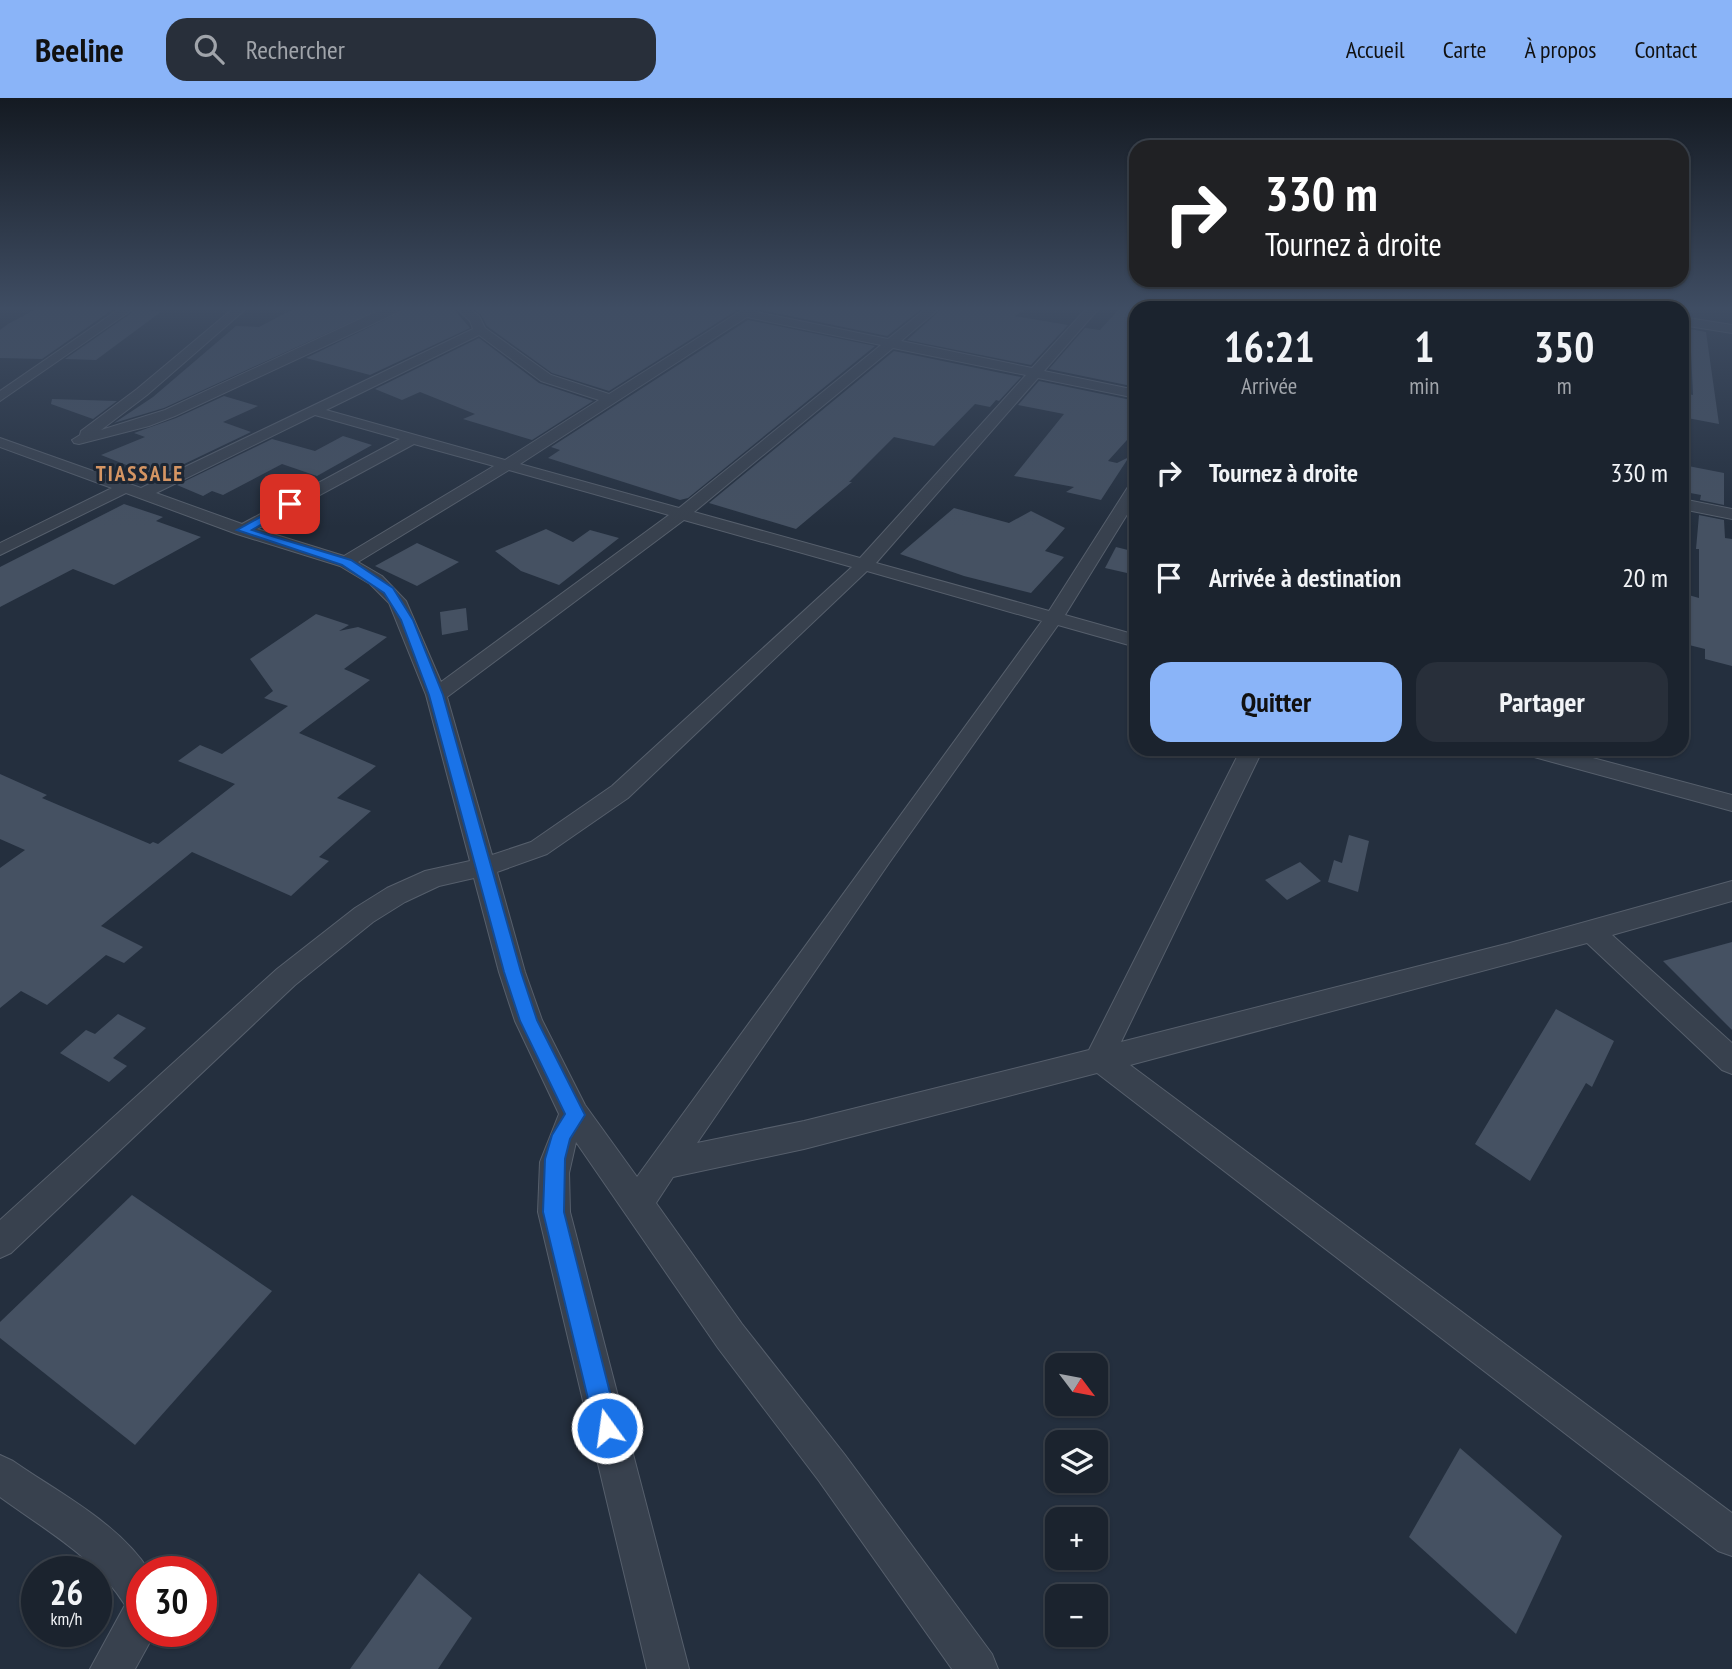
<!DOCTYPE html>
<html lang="fr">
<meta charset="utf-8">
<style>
:root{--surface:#1b232e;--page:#282f3a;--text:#f1f3f6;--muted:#a0a4aa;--line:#39404a;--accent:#8ab4f8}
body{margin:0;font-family:"PT Sans Narrow",sans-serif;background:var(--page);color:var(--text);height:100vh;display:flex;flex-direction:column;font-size:26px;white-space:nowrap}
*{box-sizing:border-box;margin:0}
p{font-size:23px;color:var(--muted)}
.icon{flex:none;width:38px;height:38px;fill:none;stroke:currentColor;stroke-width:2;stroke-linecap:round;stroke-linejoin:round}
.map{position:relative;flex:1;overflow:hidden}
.details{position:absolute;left:1129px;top:203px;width:560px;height:455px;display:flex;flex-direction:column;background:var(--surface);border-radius:21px;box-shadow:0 2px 5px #0004,0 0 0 2px var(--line)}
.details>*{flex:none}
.hud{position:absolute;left:1129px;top:42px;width:560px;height:147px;border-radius:21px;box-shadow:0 2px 5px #0004,0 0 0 2px var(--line);background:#202124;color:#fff;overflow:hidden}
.needle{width:46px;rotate:122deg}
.tools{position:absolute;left:1045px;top:1255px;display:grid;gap:14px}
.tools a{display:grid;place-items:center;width:63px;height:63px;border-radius:14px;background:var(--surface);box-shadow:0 2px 5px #0004,0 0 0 2px var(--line);font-size:35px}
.speed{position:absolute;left:21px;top:1458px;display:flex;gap:14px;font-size:35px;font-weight:700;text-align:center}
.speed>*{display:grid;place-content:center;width:91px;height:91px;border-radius:50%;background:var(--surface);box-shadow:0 2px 5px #0004,0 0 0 2px var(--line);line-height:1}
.speed small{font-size:18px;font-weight:400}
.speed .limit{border:10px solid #d22;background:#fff;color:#111}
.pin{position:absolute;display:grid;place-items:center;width:60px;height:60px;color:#fff;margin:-30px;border-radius:14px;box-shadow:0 4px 10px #0006}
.me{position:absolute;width:77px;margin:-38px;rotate:346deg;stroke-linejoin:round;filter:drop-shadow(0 0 5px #0008)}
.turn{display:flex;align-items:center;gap:24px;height:147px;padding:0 21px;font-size:32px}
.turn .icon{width:91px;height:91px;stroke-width:2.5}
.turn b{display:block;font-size:49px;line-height:60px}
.eta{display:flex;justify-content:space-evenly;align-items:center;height:119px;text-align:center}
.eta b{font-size:42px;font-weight:800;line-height:49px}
.cta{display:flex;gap:14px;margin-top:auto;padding:14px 21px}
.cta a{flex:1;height:80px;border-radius:21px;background:var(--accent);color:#111;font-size:28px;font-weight:800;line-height:80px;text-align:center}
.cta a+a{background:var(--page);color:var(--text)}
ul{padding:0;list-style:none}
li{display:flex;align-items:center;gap:21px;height:105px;padding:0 21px}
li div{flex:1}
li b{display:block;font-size:26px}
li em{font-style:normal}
header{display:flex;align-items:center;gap:42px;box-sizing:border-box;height:98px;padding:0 35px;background:var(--accent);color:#111}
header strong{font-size:33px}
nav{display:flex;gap:38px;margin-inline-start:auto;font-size:24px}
.search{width:490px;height:63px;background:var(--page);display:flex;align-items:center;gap:18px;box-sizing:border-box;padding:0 24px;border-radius:21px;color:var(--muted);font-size:26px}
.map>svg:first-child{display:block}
</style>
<header>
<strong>Beeline</strong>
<div class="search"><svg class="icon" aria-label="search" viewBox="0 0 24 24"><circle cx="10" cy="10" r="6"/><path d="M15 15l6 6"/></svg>Rechercher</div>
<nav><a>Accueil</a><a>Carte</a><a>À propos</a><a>Contact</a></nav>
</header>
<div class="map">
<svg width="1732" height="1571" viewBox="0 0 1732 1571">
<rect width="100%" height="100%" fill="#242f3e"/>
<g fill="#455162">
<path d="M 84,209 L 115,210 L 42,261 L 0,260 L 0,232 L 8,226 L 38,210 Z"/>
<path d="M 297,209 L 384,209 L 164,310 L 114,325 L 153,299 L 236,228 L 259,229 Z"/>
<path d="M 411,209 L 452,209 L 470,230 L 370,277 L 306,260 Z"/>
<path d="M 472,209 L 742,209 L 609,293 L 552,275 L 487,228 L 481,217 Z"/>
<path d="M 764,209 L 924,209 L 887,238 L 761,212 Z"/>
<path d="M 944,209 L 1028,209 L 1015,218 L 1068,227 L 1031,267 L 907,242 Z"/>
<path d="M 1121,209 L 1153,209 L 1136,210 L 1136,289 L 1049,271 L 1085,230 L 1100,232 Z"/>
<path d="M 137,211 L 162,213 L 96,262 L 65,261 Z"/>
<path d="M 748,222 L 875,248 L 688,400 L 680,402 L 548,360 L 560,352 L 551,349 Z"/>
<path d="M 1690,231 L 1706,234 L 1719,326 L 1682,319 L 1682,295 L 1693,297 Z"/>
<path d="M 479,240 L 539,285 L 593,303 L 532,342 L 463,321 L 475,316 L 420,294 L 402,302 L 375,291 Z"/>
<path d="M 894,253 L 1021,279 L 999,303 L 996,302 L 990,309 L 975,306 L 934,348 L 894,339 L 849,384 L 852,384 L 796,431 L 709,405 Z"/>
<path d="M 1039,283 L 1136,303 L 1136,332 L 1108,363 L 1117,365 L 1129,359 L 1101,402 L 1066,394 L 1074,389 L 1014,378 L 1064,316 L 1018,307 Z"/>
<path d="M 224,298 L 258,308 L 223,324 L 251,334 L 157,379 L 101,357 L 145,339 L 134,335 L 176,320 Z"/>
<path d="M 52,301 L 117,303 L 93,321 L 51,306 Z"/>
<path d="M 343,338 L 372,347 L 317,378 L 282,366 L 223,397 L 212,393 L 203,398 L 177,387 L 272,341 L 315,353 Z"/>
<path d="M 1683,367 L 1724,375 L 1724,407 L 1700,402 L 1701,397 L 1685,394 Z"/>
<path d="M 124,406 L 163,419 L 156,423 L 201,439 L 114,487 L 73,471 L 0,509 L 0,469 Z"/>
<path d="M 954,410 L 1009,425 L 1031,413 L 1065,430 L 1045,453 L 1064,459 L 1031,495 L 964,478 L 900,456 Z"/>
<path d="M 1699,417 L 1724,422 L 1725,440 L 1732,441 L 1732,568 L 1705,561 L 1705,551 L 1685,546 L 1685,496 L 1699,500 L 1699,451 L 1696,451 Z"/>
<path d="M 546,431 L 573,444 L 590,432 L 619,440 L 559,487 L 521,473 L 495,453 Z"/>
<path d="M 417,445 L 459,464 L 417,488 L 375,468 Z"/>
<path d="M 1116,449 L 1136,454 L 1127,475 L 1105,470 Z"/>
<path d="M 466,510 L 468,532 L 442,537 L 440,514 Z"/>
<path d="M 316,516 L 349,527 L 339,533 L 358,529 L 387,539 L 344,571 L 370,582 L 299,635 L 376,668 L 337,700 L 371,713 L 319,759 L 329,763 L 291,798 L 192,754 L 101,828 L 143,849 L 124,865 L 106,857 L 47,907 L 21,893 L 0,910 L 0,770 L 25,752 L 0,741 L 0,676 L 47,697 L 42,700 L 150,746 L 153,744 L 158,746 L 235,686 L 178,663 L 200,647 L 222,656 L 288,608 L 264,600 L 273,593 L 250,561 Z"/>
<path d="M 1349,737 L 1369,743 L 1358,794 L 1328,784 L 1334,762 L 1342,765 Z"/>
<path d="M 1300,764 L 1321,783 L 1287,802 L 1265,782 Z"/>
<path d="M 1732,844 L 1732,932 L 1663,863 Z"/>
<path d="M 1556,911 L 1614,943 L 1592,989 L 1586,985 L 1530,1083 L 1475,1046 Z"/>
<path d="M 118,916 L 146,930 L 113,960 L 127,968 L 109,984 L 60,955 L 86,932 L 95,936 Z"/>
<path d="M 132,1097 L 272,1193 L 135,1347 L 0,1240 L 0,1224 Z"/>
<path d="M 1460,1350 L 1562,1438 L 1516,1536 L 1409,1439 Z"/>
<path d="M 419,1475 L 472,1520 L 438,1571 L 350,1571 Z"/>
</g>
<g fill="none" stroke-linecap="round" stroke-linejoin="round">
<defs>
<g id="street">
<path d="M 122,209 L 136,209 L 0,303 L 0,293 Z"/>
<path d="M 235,209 L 248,209 L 147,297 L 101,332 L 165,312 L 371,216 L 392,209 L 409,209 L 175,318 L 149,328 L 79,346 L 74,345 L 72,342 L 80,337 L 81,333 L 137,291 Z"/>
<path d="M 455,209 L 468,209 L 479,218 L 485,230 L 551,277 L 609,296 L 747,209 L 761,209 L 756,214 L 888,241 L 928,209 L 941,209 L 901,243 L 1032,270 L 1088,209 L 1100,209 L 1044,273 L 1136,292 L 1136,300 L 1038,280 L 876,465 L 1049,513 L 1128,389 L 1136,384 L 1136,402 L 1065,517 L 1136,537 L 1136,549 L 1058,527 L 889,765 L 697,1045 L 804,1023 L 1089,952 L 1241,651 L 1263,651 L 1121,944 L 1510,845 L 1732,783 L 1732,803 L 1612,837 L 1732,945 L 1732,976 L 1722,972 L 1587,845 L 1130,967 L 1732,1415 L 1732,1458 L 1718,1453 L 1097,975 L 804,1051 L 673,1079 L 656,1105 L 742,1226 L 845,1357 L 992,1556 L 998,1571 L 952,1571 L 819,1383 L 718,1250 L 576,1044 L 569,1075 L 570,1114 L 689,1571 L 647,1571 L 538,1114 L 540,1064 L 559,1016 L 515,923 L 499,874 L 474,780 L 439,788 L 405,804 L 373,824 L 295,887 L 11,1155 L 0,1160 L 0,1122 L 277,871 L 355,810 L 387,790 L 425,773 L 470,763 L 426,597 L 389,505 L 370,486 L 340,468 L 237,436 L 126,395 L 0,457 L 0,445 L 112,390 L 0,349 L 0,340 L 141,390 L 473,231 L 470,223 ZM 747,219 L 881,247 L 679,410 L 520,366 ZM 479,237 L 541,283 L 599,302 L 505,362 L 326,312 ZM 893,250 L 1026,277 L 860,460 L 694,414 ZM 315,317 L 400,341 L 242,426 L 156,395 ZM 414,346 L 494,368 L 344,458 L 257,431 ZM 509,372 L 669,417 L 441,584 L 406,503 L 382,478 L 358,464 ZM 684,422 L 852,469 L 612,688 L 531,744 L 492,757 L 447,599 ZM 867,473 L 1042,523 L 637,1079 L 585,1007 L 542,922 L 525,874 L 497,774 L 547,756 L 628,700 Z"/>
<rect x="1402" y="209" width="12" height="1"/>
<path d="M 1590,209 L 1608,209 L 1609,210 L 1591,210 Z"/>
<path d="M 1682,219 L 1732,227 L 1732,235 L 1682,227 Z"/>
<path d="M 1682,401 L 1732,411 L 1732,421 L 1682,411 Z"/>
<path d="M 1520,651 L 1559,651 L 1732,697 L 1732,713 L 1523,656 Z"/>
<path d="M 0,1357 L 13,1363 C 59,1395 119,1425 150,1474 L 142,1474 L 142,1533 L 156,1533 L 135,1571 L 90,1571 L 125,1507 C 96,1460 44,1431 0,1399 Z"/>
</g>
</defs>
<use href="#street" stroke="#565f6c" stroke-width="2"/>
<use href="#street" fill="#38414e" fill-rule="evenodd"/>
</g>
<linearGradient id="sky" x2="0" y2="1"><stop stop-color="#141a22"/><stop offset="0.49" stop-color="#3f4d63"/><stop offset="1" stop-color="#3f4d63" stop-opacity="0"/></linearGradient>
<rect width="1732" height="429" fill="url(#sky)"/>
<path fill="#1a73e8" stroke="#114b97" stroke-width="2" d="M 287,404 L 296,406 L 252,432 L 351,462 L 393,490 L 413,522 L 443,597 L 521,874 L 537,922 L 585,1017 L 570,1041 L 565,1061 L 564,1114 L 619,1330 L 615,1339 L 607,1342 L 599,1339 L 595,1330 L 543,1114 L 545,1061 L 552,1037 L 565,1016 L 520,923 L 504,874 L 429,597 L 401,522 L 384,495 L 342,467 L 237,432 Z"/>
<g text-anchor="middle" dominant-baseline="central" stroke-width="6" stroke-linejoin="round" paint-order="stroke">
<g font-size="21" font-weight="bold" letter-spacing="2" fill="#d59563" stroke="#1d2633">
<text x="140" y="375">TIASSALE</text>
</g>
</g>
</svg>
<div class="tools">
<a><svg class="needle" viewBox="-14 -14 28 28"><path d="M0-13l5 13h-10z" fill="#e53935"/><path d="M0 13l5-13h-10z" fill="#a0a4aa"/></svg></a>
<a><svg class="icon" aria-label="layers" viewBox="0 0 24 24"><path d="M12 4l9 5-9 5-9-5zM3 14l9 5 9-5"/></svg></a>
<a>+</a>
<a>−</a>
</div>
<div class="speed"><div>26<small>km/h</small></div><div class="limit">30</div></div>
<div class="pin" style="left:290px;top:406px;background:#d93025"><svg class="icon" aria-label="arrive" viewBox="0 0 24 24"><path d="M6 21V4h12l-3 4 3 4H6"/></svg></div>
<svg class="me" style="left:607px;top:1330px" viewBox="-20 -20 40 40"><circle r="17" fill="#1a73e8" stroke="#fff" stroke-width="3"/><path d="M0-11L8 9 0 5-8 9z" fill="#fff"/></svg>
<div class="hud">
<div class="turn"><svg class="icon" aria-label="right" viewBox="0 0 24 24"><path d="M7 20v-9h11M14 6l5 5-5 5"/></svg><div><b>330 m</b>Tournez à droite</div></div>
</div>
<section class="details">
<div class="eta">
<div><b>16:21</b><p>Arrivée</p></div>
<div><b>1</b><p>min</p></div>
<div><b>350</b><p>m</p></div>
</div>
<ul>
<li><svg class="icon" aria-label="right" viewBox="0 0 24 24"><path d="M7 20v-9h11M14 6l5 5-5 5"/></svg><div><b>Tournez à droite</b></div><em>330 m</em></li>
<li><svg class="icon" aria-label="arrive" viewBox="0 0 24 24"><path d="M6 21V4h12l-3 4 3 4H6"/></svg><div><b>Arrivée à destination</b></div><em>20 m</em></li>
</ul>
<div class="cta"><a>Quitter</a><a>Partager</a></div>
</section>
</div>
